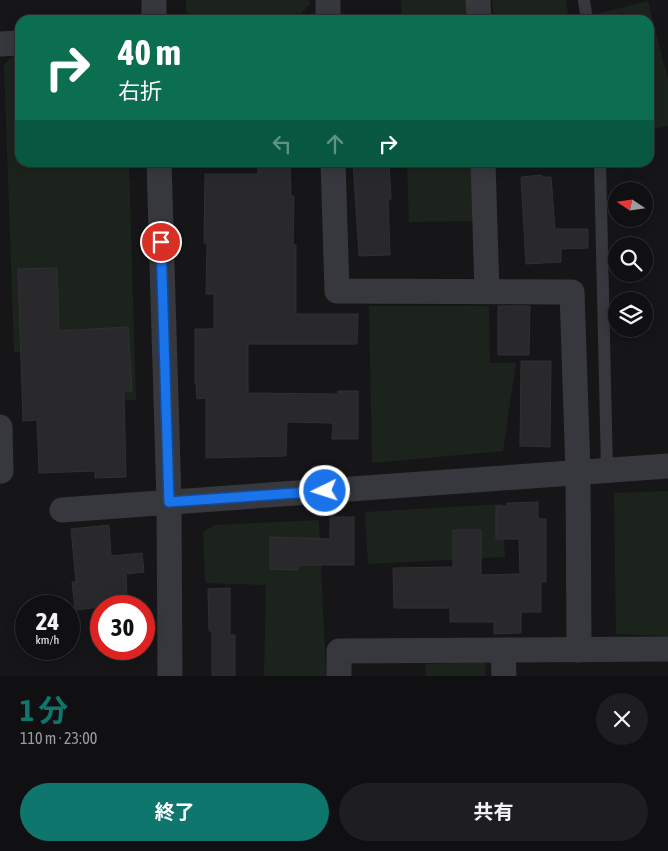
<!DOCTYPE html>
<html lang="ja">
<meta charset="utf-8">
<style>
:root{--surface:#101012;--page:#1e1e20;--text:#f1f3f6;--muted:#9c9d9f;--line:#303032;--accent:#0f766e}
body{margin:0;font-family:"Asap Condensed","Noto Sans JP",sans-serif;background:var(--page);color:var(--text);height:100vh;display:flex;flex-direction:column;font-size:19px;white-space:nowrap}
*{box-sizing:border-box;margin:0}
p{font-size:16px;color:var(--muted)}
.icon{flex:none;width:28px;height:28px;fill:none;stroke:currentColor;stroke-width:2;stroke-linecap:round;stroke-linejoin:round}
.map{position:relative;height:676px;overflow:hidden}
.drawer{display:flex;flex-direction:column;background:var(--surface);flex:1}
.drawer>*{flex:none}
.banner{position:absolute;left:15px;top:15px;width:639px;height:152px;border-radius:15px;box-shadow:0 2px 12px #0003,0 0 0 1px var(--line);background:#0b6e4f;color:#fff;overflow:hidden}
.needle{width:32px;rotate:283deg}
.fabs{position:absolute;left:608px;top:182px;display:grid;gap:10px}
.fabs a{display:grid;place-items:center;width:45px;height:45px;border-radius:50%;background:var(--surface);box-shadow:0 2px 12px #0003,0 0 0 1px var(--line);font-size:25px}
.speed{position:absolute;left:15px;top:595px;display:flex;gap:10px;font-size:25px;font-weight:700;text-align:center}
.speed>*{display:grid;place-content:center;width:65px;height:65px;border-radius:50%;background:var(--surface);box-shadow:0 2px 12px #0003,0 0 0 1px var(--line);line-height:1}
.speed small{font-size:12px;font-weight:400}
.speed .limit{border:8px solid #d22;background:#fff;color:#111}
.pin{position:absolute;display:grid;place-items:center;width:42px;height:42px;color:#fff;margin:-21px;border:2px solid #fff;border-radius:50%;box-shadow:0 1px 5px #0007}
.me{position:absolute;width:55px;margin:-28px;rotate:266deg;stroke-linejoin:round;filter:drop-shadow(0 0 4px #0008)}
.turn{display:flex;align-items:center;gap:18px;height:105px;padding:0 20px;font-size:22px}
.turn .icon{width:65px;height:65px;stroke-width:2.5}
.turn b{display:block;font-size:35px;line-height:42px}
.lanes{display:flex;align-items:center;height:48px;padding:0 20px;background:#0003;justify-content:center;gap:25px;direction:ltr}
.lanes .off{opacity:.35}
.round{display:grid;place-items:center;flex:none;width:52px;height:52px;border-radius:26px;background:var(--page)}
.overview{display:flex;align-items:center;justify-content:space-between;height:85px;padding:0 20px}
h1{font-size:30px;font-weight:700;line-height:38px;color:var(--accent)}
.action{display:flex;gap:10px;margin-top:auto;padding:10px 20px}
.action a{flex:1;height:58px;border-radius:30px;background:var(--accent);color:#fff;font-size:20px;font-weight:700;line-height:58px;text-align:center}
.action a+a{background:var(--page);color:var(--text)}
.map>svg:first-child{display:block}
</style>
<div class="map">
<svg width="668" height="676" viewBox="0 0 668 676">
<rect width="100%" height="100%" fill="#161618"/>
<g fill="#1c231d">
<path d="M 186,0 L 309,0 L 310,4 L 300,15 L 191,18 L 186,11 Z"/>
<path d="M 401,0 L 466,0 L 467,20 L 402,20 Z"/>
<path d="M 492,0 L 566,0 L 569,20 L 493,20 Z"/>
<path d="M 648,1 L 668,80 L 668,126 L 649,130 L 649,20 L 597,20 L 596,14 Z"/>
<path d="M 14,55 L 20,55 L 20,162 L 129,163 L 136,400 L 81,397 L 77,349 L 14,352 L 4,64 Z"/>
<path d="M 407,163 L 472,163 L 474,221 L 409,222 Z"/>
<path d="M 369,306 L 489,306 L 490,363 L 516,363 L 503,451 L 372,463 Z"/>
<path d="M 668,491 L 668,636 L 616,634 L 614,493 Z"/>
<path d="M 502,504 L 505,557 L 368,564 L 365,512 Z"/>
<path d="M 319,520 L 326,676 L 264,676 L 266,585 L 205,583 L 203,532 L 214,525 Z"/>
<path d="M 485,662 L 486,676 L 426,676 L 425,664 Z"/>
</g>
<g fill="#29292c" stroke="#303034">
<path d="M 258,162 L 290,162 L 291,196 L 294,196 L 293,245 L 296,245 L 296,314 L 358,314 L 357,344 L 248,344 L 248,391 L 249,393 L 338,394 L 338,391 L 358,391 L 358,439 L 332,439 L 333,423 L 287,422 L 286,456 L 206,458 L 206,398 L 197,399 L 196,383 L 195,383 L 195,329 L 214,329 L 214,294 L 206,294 L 207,243 L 204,243 L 205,174 L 258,174 Z"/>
<path d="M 353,162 L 389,162 L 391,199 L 388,199 L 390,255 L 359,256 Z"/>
<path d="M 542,175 L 542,177 L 551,177 L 555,229 L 588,229 L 588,248 L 561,249 L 561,262 L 526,264 L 521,177 Z"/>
<path d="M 57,268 L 59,331 L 128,327 L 132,391 L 124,391 L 126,477 L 95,478 L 95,471 L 39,473 L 37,420 L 23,421 L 18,269 Z"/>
<path d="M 498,306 L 530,306 L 529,355 L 498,355 Z"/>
<path d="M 521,361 L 551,361 L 550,447 L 520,446 Z"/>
<path d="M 538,502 L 538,519 L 546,519 L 546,582 L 541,582 L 541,612 L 521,612 L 521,633 L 494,634 L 494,622 L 450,622 L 450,608 L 394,608 L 393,568 L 453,567 L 453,530 L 481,530 L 481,575 L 520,574 L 519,539 L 496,539 L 496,506 L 507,506 L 507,503 Z"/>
<path d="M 330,517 L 354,517 L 354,565 L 298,565 L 298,570 L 270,569 L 270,537 L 330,539 Z"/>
<path d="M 109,525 L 111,556 L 142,553 L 144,572 L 126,574 L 127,596 L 111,598 L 111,606 L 75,610 L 72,582 L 76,582 L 71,529 Z"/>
<path d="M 230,588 L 230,635 L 235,635 L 235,676 L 212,676 L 212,631 L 209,631 L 208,589 Z"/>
</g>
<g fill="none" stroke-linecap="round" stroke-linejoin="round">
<g stroke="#37383d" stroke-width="12">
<path d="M 584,0 L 587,20"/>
<path d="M 600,162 L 607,470"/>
</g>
<g stroke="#37383d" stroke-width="25">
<path d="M 154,0 L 154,20"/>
<path d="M 328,0 L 328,20"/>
<path d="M 478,0 L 479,20"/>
<path d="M 0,44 L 20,43"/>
<path d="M 159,162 L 169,502 L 170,676"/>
<path d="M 333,162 L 337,291 L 572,292 L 578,472 L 579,650"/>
<path d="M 483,162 L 487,291"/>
<path d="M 0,427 L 1,471"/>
<path d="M 62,510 L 668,466"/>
<path d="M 503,651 L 504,676"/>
<path d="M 339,676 L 339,651 L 668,649"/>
</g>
</g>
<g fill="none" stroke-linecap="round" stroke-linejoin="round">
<defs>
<path id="route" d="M 161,242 L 169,502 L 325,491"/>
</defs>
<use href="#route" stroke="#114b97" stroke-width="12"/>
<use href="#route" stroke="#1a73e8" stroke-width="9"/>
</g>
</svg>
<div class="fabs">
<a><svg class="needle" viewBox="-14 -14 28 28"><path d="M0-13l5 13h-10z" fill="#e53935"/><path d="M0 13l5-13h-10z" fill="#9c9d9f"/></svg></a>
<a><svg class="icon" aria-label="search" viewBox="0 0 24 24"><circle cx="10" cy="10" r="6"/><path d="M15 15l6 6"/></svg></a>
<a><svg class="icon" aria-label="layers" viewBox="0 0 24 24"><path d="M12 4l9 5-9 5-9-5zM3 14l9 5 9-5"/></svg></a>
</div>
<div class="speed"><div>24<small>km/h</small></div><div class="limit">30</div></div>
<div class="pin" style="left:161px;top:242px;background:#d93025"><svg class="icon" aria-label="arrive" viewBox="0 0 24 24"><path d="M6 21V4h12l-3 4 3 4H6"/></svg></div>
<svg class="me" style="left:325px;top:491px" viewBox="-20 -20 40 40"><circle r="17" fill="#1a73e8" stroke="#fff" stroke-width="3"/><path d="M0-11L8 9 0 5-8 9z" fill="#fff"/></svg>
<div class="banner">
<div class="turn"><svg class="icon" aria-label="right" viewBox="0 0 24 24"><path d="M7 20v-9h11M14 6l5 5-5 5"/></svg><div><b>40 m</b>右折</div></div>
<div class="lanes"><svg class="icon off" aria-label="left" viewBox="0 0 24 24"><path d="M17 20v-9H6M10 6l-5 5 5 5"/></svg><svg class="icon off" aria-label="ahead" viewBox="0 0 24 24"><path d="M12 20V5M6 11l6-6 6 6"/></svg><svg class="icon" aria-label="right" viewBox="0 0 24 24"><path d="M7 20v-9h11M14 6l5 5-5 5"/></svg></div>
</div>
</div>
<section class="drawer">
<div class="overview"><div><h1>1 分</h1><p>110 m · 23:00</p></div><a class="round"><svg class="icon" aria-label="close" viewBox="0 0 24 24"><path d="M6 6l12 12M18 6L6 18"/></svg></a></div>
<div class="action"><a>終了</a><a>共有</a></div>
</section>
